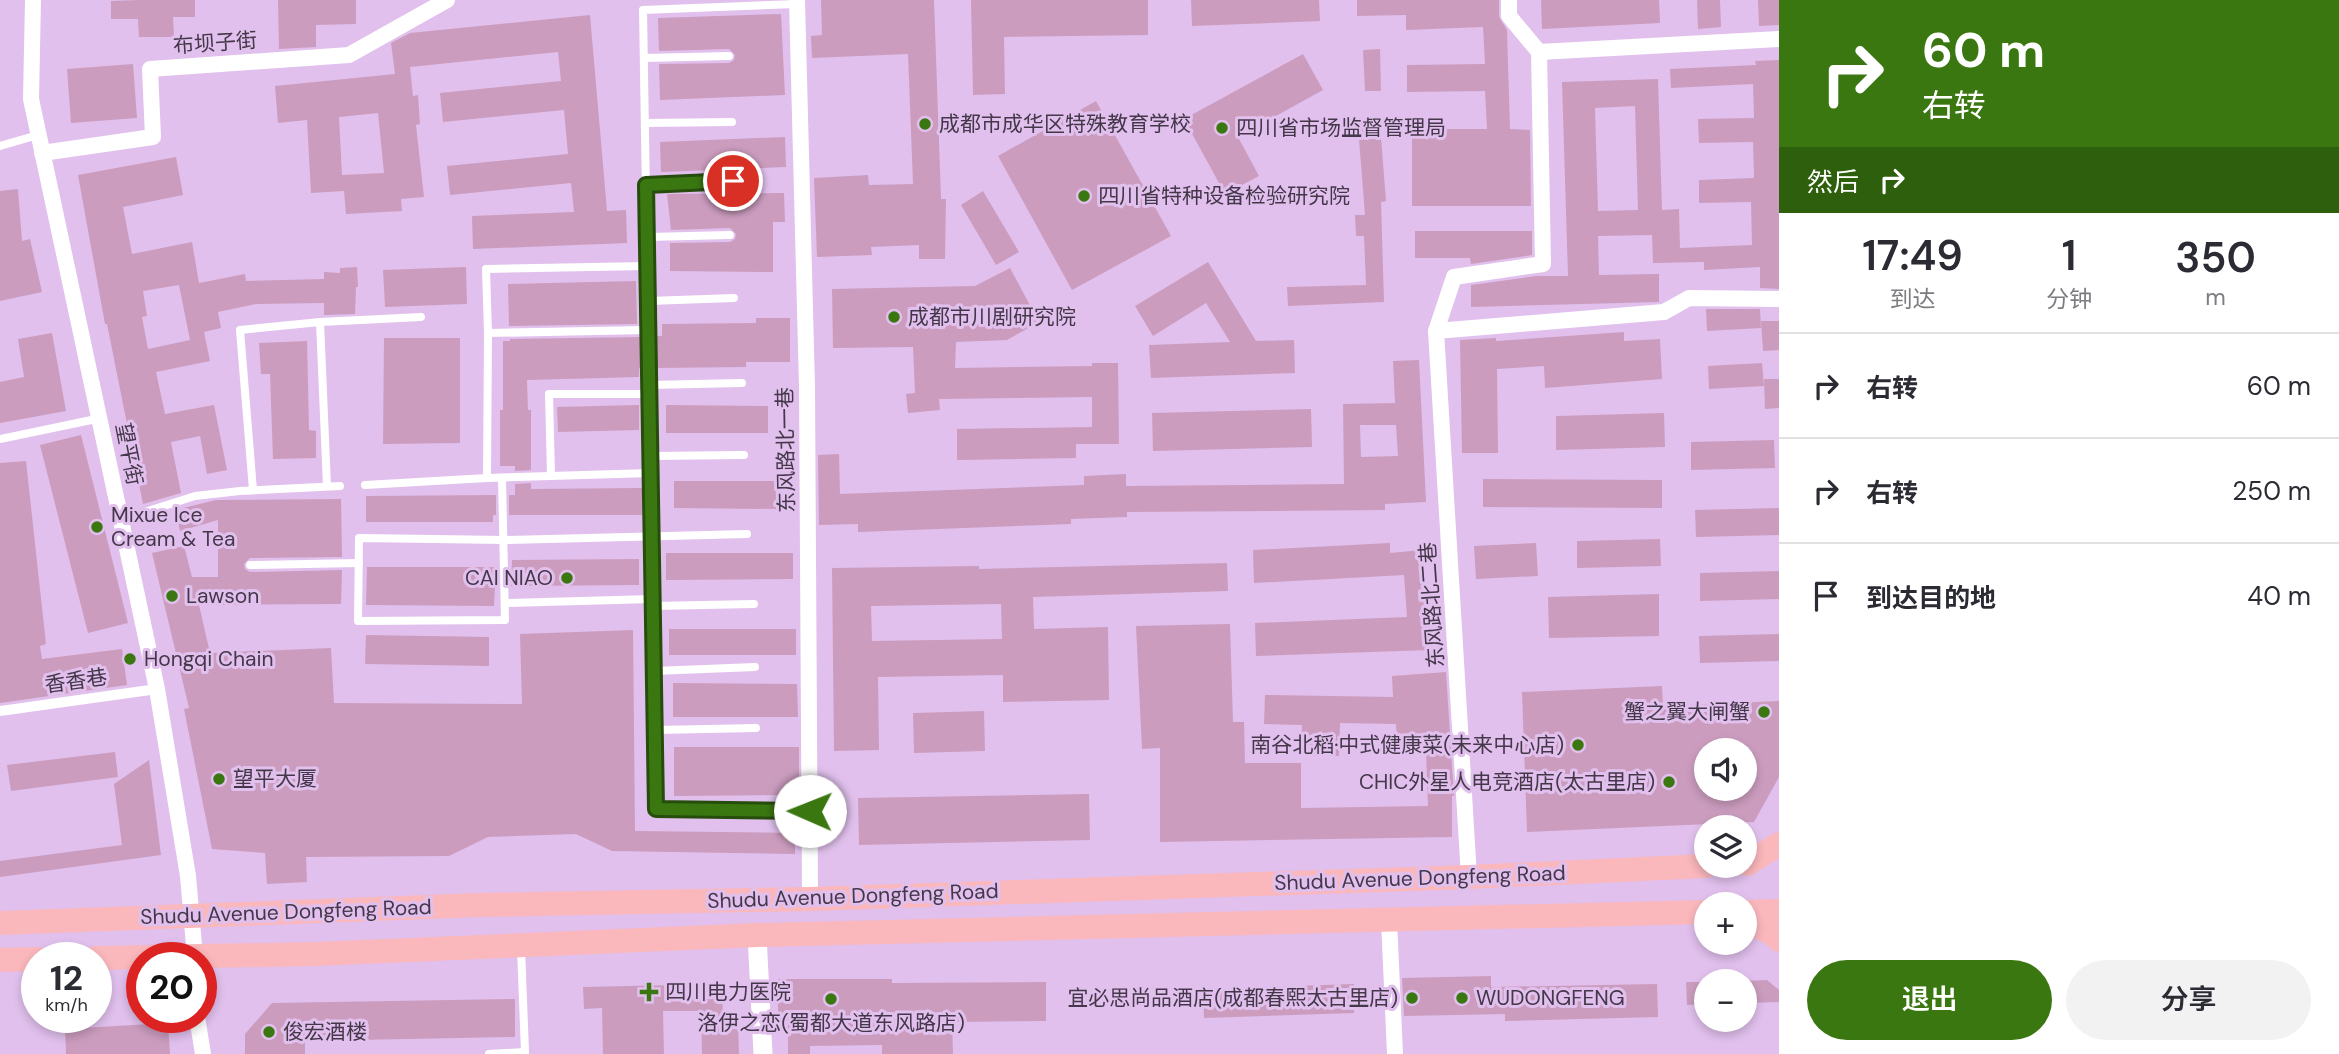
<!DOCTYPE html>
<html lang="zh">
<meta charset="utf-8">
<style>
:root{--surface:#fff;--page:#f2f2f3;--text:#2b2b33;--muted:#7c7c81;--line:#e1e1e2;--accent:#3a7711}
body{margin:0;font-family:"DM Sans","Noto Sans SC",sans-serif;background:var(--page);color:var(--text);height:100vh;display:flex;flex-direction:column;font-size:26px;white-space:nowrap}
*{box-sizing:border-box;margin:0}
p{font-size:23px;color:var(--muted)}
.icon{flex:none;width:38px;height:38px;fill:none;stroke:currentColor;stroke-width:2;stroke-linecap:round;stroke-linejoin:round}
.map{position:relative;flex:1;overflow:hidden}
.details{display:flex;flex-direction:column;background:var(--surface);width:560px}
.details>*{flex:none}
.hud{background:#3a7711;color:#fff;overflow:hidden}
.fabs{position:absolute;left:1694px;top:738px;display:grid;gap:14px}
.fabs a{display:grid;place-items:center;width:63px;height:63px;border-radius:50%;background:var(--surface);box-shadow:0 4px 10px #0003;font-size:35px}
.speed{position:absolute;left:21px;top:942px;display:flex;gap:14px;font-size:35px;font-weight:700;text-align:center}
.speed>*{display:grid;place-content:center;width:91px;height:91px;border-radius:50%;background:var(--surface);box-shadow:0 4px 10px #0003;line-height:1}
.speed small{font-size:18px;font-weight:400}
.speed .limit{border:10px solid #d22;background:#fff;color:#111}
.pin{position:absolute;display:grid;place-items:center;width:60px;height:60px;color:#fff;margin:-30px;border:4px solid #fff;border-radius:50%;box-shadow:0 2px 7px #0007}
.me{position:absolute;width:77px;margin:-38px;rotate:271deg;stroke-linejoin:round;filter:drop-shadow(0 0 5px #0008)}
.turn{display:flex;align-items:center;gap:24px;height:147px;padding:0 28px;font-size:32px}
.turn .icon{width:91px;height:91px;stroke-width:2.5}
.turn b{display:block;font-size:49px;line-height:60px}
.then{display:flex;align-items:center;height:66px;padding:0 28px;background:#0003;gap:14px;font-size:26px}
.eta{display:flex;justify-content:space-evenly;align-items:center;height:119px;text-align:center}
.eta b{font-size:42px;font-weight:600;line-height:49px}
.action{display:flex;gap:14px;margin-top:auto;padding:14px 28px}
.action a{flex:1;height:80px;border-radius:42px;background:var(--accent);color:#fff;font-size:28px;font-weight:600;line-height:80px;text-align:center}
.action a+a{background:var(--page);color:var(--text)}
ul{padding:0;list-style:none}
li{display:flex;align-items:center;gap:21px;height:105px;padding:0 28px;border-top:2px solid var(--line)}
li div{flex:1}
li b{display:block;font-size:26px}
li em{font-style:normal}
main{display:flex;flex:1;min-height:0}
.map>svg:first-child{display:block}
</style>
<main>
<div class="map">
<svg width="1779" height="1054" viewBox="0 0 1779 1054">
<rect width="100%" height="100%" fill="#e1c0ed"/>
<g fill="#cb9cbe" fill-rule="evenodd">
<path d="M 139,0 L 195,0 L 195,17 L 173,17 L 174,37 L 139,37 L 138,19 L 111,19 L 111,1 Z"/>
<path d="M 278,0 L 356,0 L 356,24 L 316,25 L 316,47 L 279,49 Z"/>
<path d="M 821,0 L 934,0 L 941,199 L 946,199 L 945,259 L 919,259 L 919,245 L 871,247 L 872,255 L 817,257 L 814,178 L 868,175 L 869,185 L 913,184 L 908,54 L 812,58 L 811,36 L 822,35 Z"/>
<path d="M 971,0 L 1148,0 L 1148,35 L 1004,37 L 1005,94 L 973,95 Z"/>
<path d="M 1191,0 L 1319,0 L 1320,21 L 1192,26 Z"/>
<path d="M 1357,0 L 1499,0 L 1499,17 L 1507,30 L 1510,129 L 1530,130 L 1531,206 L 1412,206 L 1412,129 L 1487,129 L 1485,91 L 1407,92 L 1407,65 L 1485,64 L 1483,27 L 1406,30 L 1406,15 L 1357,16 Z"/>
<path d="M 1541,0 L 1659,0 L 1660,23 L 1542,29 Z"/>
<path d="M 1697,0 L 1720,0 L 1721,27 L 1698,29 Z"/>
<path d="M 1758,0 L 1779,0 L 1779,25 L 1759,26 Z"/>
<path d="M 781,14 L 785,95 L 660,100 L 659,64 L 729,63 L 734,60 L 735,55 L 729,49 L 659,51 L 658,18 Z"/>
<path d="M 590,15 L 607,211 L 626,210 L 627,243 L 473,249 L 472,216 L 574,212 L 571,183 L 450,195 L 447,166 L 568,154 L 564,110 L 443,122 L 440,93 L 561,81 L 558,52 L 410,67 L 413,96 L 418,95 L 420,124 L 416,125 L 424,197 L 401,199 L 402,211 L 346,214 L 344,191 L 311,193 L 307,120 L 278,123 L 275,86 L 395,74 L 391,43 L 410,33 ZM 378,113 L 384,173 L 342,175 L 339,117 Z"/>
<path d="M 1380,49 L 1381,91 L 1365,91 L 1363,50 Z"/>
<path d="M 1303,54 L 1323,90 L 1238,137 L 1259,176 L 1225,194 L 1184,119 Z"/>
<path d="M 1779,60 L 1779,289 L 1760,288 L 1760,267 L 1704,270 L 1704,262 L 1653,263 L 1652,235 L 1598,236 L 1599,275 L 1659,274 L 1659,302 L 1471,307 L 1471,285 L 1536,276 L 1568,276 L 1562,82 L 1658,79 L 1662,210 L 1679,209 L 1680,248 L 1752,245 L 1751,202 L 1699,203 L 1699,180 L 1754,178 L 1753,142 L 1699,143 L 1698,119 L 1754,118 L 1753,84 L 1671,88 L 1670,69 L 1756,65 L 1755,61 ZM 1635,106 L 1638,210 L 1598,211 L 1595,108 Z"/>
<path d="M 133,64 L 137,118 L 71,123 L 67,69 Z"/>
<path d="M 1096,101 L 1171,236 L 1072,290 L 998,156 Z"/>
<path d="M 1380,125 L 1386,201 L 1381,202 L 1384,302 L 1288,306 L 1287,287 L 1366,285 L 1364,236 L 1356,236 L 1355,215 L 1365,215 L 1358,127 Z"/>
<path d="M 785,137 L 786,167 L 661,172 L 660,142 Z"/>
<path d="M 176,157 L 183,195 L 123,207 L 132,254 L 192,242 L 199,283 L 245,274 L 246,281 L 324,279 L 324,272 L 340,273 L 340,268 L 357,267 L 358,287 L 356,287 L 355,314 L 324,315 L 324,303 L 256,304 L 218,312 L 221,328 L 204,332 L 210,361 L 156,372 L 165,414 L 214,405 L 227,470 L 207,474 L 200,436 L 171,442 L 181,493 L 143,504 L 107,324 L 105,324 L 78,175 ZM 179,285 L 190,340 L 148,349 L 142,317 L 147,316 L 143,291 Z"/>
<path d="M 18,189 L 22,241 L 30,239 L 42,292 L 0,301 L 0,191 Z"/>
<path d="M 983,191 L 1019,252 L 996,265 L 961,205 Z"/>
<path d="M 784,193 L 785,222 L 773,222 L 773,272 L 670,271 L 670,243 L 730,242 L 735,239 L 736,234 L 730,228 L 671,230 L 667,194 Z"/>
<path d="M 1415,231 L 1532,231 L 1532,255 L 1471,264 L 1470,258 L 1415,258 Z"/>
<path d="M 1208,262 L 1256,341 L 1294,340 L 1295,373 L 1151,378 L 1149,345 L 1230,342 L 1206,303 L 1153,336 L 1135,306 Z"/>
<path d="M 466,267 L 467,304 L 385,307 L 383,270 Z"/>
<path d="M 1010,268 L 1039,322 L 1007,340 L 956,342 L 955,368 L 1092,366 L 1092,363 L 1118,363 L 1119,444 L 1076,444 L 1076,458 L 957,460 L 957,429 L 1092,427 L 1092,397 L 939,399 L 940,410 L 908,413 L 906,394 L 915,393 L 913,347 L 833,348 L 832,289 L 975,286 Z"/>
<path d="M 636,281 L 637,324 L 509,326 L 508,284 Z"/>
<path d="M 1706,309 L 1760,309 L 1761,328 L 1707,331 Z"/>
<path d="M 756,318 L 790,318 L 790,362 L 746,362 L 746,367 L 655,368 L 655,336 L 662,336 L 662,324 L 756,323 Z"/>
<path d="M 1761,321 L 1779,321 L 1779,350 L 1763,351 Z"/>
<path d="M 1624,332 L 1624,341 L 1660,339 L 1662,379 L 1545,388 L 1544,366 L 1497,369 L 1498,453 L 1462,453 L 1460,340 L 1496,338 L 1496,341 Z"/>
<path d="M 52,333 L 66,411 L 0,423 L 0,382 L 24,377 L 18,339 Z"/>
<path d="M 642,337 L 642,368 L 639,368 L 639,377 L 527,380 L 528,410 L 531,410 L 531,470 L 515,471 L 515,466 L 500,466 L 500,410 L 503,410 L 503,341 L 510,341 L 510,339 Z"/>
<path d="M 384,338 L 460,338 L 460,443 L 383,444 Z"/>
<path d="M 307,341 L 309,430 L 316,431 L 316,458 L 273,459 L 270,374 L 261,374 L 259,343 Z"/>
<path d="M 1419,360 L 1426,502 L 1385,504 L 1385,510 L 1127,512 L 1127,517 L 1071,519 L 1071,524 L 858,532 L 858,524 L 819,525 L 818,455 L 839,454 L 840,494 L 1084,485 L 1084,476 L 1126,474 L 1126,486 L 1344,484 L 1343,404 L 1395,403 L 1393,361 ZM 1360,425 L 1396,425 L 1398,456 L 1361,457 Z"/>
<path d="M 1762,363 L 1764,386 L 1709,389 L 1708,366 Z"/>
<path d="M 1764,379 L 1779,379 L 1779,408 L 1765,409 Z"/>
<path d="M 639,405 L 639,430 L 558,432 L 557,407 Z"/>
<path d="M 666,405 L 768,406 L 768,433 L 666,433 Z"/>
<path d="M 1311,409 L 1312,447 L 1153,451 L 1152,413 Z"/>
<path d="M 1664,413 L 1665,447 L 1556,450 L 1556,416 Z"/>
<path d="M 81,435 L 128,623 L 88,633 L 40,445 Z"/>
<path d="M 1774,440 L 1775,468 L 1691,470 L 1691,442 Z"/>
<path d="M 26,461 L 46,644 L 40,646 L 42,659 L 122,649 L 127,685 L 0,703 L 0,463 Z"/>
<path d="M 1483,479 L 1662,480 L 1662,508 L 1483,507 Z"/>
<path d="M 674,481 L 777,481 L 776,509 L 674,508 Z"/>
<path d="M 531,483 L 531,489 L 642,488 L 642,515 L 509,515 L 509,495 L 515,495 L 515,484 Z"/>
<path d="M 496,495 L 496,515 L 493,515 L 493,522 L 366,522 L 366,496 Z"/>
<path d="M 341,499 L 342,557 L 250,558 L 244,564 L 245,569 L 250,572 L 342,570 L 341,604 L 199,605 L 210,653 L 331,648 L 334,703 L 522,704 L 520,634 L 633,630 L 635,831 L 795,833 L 795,854 L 612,851 L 576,834 L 488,837 L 449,856 L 306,857 L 307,882 L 267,884 L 265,853 L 212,849 L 184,709 L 189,708 L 152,553 L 184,546 L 192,577 L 218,577 L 218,520 L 180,531 L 175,510 L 216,500 Z"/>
<path d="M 1779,508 L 1779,535 L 1696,537 L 1695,510 Z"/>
<path d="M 1660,539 L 1661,566 L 1577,568 L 1577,541 Z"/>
<path d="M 1390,543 L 1390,553 L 1422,550 L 1429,650 L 1256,656 L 1255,623 L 1407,617 L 1404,575 L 1254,583 L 1253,550 Z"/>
<path d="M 1536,543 L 1538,576 L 1476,579 L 1474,546 Z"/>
<path d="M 666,553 L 793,553 L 793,579 L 666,580 Z"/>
<path d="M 639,559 L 639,585 L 511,586 L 512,560 Z"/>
<path d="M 1227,563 L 1228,591 L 1033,597 L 1034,629 L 1108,627 L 1109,700 L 1003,702 L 1003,675 L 878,677 L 879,750 L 834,751 L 832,568 L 979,566 L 979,569 ZM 1001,604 L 1002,639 L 872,641 L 871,606 Z"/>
<path d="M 367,567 L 497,567 L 498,586 L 495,586 L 494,606 L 366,605 Z"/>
<path d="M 1779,571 L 1779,599 L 1700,601 L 1700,573 Z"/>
<path d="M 1659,594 L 1659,636 L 1549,638 L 1548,597 Z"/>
<path d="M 1230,624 L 1233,722 L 1244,722 L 1245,763 L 1301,763 L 1301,808 L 1428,806 L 1426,751 L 1398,753 L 1396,724 L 1340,723 L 1339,756 L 1301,755 L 1302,725 L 1264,724 L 1265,695 L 1393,697 L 1392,676 L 1446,672 L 1454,796 L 1452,796 L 1452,837 L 1160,842 L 1160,748 L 1142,749 L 1136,626 Z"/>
<rect x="669" y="629" width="127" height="26"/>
<path d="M 1779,634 L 1779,661 L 1700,663 L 1699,636 Z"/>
<path d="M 366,635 L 489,637 L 489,666 L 365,664 Z"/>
<path d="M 673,683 L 797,684 L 798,717 L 673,717 Z"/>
<path d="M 1662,686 L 1663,706 L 1779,701 L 1779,777 L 1754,822 L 1527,832 L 1522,692 ZM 1706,751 L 1745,751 L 1745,789 L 1706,789 Z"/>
<path d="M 984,711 L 985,751 L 914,753 L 913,713 Z"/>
<path d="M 674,747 L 799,747 L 799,795 L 674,796 Z"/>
<path d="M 115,752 L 118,777 L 11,791 L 7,765 Z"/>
<path d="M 149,760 L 161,855 L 0,877 L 0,861 L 122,845 L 114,784 Z"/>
<path d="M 1089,794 L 1090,840 L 859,845 L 858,798 Z"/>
<path d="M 1491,976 L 1491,987 L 1657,984 L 1658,1017 L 1505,1021 L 1505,1014 L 1404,1016 L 1402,978 Z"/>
<path d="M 778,979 L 892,979 L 892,983 L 1046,982 L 1046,1021 L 952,1022 L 953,1054 L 882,1054 L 882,1045 L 810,1046 L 810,1054 L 788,1054 L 788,1024 L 778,1024 Z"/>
<path d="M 1767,980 L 1779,990 L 1779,1002 L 1745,1003 L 1745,981 Z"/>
<path d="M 1686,982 L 1706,982 L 1706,1004 L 1687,1005 Z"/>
<path d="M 722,984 L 723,1019 L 738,1019 L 739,1054 L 702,1054 L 701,1011 L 663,1011 L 664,1054 L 603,1054 L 602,1008 L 584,1009 L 583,987 Z"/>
<path d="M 1354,984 L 1354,1013 L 1204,1018 L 1203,989 Z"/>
<path d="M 515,999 L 515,1037 L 305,1041 L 305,1054 L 245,1054 L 245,1034 L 272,1003 Z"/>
<path d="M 168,1023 L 170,1054 L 66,1054 L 65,1029 Z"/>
</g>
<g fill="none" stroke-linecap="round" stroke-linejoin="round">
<g stroke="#fff" stroke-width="8">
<path d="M 797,4 L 643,10 L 656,809 L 810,811"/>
<path d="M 644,58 L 729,56"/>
<path d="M 645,123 L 732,122"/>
<path d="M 0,146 L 38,135"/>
<path d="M 646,185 L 733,181"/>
<path d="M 647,237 L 730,235"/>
<path d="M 647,266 L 486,269 L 488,333 L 648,330"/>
<path d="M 648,301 L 734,298"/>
<path d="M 320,322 L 421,317"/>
<path d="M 488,333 L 487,478 L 651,473"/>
<path d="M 649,385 L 742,383"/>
<path d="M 0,439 L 101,418"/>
<path d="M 650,456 L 744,455"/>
<path d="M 551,476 L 549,394 L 649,394"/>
<path d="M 502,478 L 505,620 L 358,621 L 359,538 L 505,540 L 747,534"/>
<path d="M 365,485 L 487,478"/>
<path d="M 253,490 L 240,330 L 320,322 L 327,486"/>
<path d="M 120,520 L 195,496 L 240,491 L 340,486"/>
<path d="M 250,565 L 359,563"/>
<path d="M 506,603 L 653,599"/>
<path d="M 653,606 L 754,604"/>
<path d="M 654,671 L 755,667"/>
<path d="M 655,730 L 756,728"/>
<path d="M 489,1054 L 525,1052 L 521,948"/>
</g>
<path stroke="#fff" stroke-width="10" d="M 0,711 L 157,689"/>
<g stroke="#fff" stroke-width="16">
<path d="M 33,0 L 31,99 L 157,689 L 188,876 L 195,957"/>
<path d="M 797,0 L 807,387 L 810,899"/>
<path d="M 1509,0 L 1509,16 L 1539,52 L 1779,39"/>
<path d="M 42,153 L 153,137 L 150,69 L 349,55 L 447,0"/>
<path d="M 1436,331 L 1454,277 L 1543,264 L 1539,52"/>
<path d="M 1469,877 L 1436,331 L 1664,312 L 1689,298 L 1779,299"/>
<path d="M 1389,920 L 1395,1054"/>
<path d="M 197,1017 L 203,1054"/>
</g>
<path stroke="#fff" stroke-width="19" d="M 757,935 L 763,1054"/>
<g stroke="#fab7bc" stroke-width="24">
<path d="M 1747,864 L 1779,844"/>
<path d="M 1745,912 L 1779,911"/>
<path d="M 1745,920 L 1771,933 L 1779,940"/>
<path d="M 0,923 L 481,905 L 810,899 L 1469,877 L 1706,866"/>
<path d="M 96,958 L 316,954 L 757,935 L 1706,912"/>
<path d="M 0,960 L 37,959"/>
</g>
</g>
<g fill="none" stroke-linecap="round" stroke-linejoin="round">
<defs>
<path id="route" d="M 733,181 L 646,185 L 656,809 L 810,811"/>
</defs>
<use href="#route" stroke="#264d0b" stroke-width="18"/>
<use href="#route" stroke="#3a7711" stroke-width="12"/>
</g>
<g fill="#3a7711" stroke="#e1c0ed" stroke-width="2.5">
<circle cx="925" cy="124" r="7"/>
<circle cx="1222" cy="128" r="7"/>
<circle cx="1084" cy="196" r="7"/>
<circle cx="894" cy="317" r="7"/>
<circle cx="97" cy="527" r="7"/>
<circle cx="567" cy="578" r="7"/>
<circle cx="172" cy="596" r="7"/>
<circle cx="130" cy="659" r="7"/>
<circle cx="1764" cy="712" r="7"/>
<circle cx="1578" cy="745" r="7"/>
<circle cx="219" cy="779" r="7"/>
<circle cx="1669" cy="782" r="7"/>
<path d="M645.5 981.5h7v7h7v7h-7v7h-7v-7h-7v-7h7z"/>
<circle cx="1412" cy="998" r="7"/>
<circle cx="1462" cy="998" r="7"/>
<circle cx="831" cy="999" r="7"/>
<circle cx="269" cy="1032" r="7"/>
</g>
<g text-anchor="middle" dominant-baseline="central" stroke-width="6" stroke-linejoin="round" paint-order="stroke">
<g font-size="21" fill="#44374a" stroke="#e1c0ed">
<text transform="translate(215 43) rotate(-4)">布坝子街</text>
<text transform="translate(786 450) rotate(-91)">东风路北一巷</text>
<text transform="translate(129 454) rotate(79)">望平街</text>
<text transform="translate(1432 605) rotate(-94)">东风路北二巷</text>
<text transform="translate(76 681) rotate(-8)">香香巷</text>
<text transform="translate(1420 878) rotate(-2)">Shudu Avenue Dongfeng Road</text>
<text transform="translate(853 896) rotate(-2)">Shudu Avenue Dongfeng Road</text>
<text transform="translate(286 912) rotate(-2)">Shudu Avenue Dongfeng Road</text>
</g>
<g font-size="21" fill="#44374a" stroke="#e1c0ed" text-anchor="start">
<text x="939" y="124">成都市成华区特殊教育学校</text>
<text x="1236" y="128">四川省市场监督管理局</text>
<text x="1098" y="196">四川省特种设备检验研究院</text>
<text x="908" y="317">成都市川剧研究院</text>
<text x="111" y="515">Mixue Ice<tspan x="111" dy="24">Cream &amp; Tea</tspan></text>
<text x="553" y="578" text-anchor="end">CAI NIAO</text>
<text x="186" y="596">Lawson</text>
<text x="144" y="659">Hongqi Chain</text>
<text x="1750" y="712" text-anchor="end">蟹之翼大闸蟹</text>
<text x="1564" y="745" text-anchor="end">南谷北稻·中式健康菜(未来中心店)</text>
<text x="233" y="779">望平大厦</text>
<text x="1655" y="782" text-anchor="end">CHIC外星人电竞酒店(太古里店)</text>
<text x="665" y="992">四川电力医院</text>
<text x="1398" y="998" text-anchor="end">宜必思尚品酒店(成都春熙太古里店)</text>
<text x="1476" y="998">WUDONGFENG</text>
<text x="831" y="1023" text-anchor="middle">洛伊之恋(蜀都大道东风路店)</text>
<text x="283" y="1032">俊宏酒楼</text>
</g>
</g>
</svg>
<div class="fabs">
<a><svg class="icon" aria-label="sound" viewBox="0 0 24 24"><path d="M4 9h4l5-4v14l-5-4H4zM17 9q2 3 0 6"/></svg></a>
<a><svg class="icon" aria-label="layers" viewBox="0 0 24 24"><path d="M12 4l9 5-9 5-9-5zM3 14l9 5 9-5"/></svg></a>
<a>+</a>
<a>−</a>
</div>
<div class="speed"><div>12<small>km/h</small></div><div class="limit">20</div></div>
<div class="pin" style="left:733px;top:181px;background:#d93025"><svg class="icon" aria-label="arrive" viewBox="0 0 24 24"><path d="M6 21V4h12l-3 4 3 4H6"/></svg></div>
<svg class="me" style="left:810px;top:811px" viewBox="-20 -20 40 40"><circle r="19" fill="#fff"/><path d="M0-13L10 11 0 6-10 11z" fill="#3a7711"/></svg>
</div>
<section class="details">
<div class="hud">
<div class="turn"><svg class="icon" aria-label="right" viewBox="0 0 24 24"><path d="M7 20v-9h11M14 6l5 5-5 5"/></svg><div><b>60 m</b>右转</div></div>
<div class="then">然后<svg class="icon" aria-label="right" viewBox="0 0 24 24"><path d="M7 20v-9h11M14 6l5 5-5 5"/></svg></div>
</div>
<div class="eta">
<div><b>17:49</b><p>到达</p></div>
<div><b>1</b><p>分钟</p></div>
<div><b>350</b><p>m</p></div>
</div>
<ul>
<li><svg class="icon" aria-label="right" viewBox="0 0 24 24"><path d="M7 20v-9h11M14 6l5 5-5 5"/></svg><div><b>右转</b></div><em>60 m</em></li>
<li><svg class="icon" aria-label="right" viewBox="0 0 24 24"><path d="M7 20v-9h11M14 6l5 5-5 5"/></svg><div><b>右转</b></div><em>250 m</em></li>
<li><svg class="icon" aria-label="arrive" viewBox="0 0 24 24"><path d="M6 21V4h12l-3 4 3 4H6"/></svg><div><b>到达目的地</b></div><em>40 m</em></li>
</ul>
<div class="action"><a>退出</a><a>分享</a></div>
</section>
</main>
